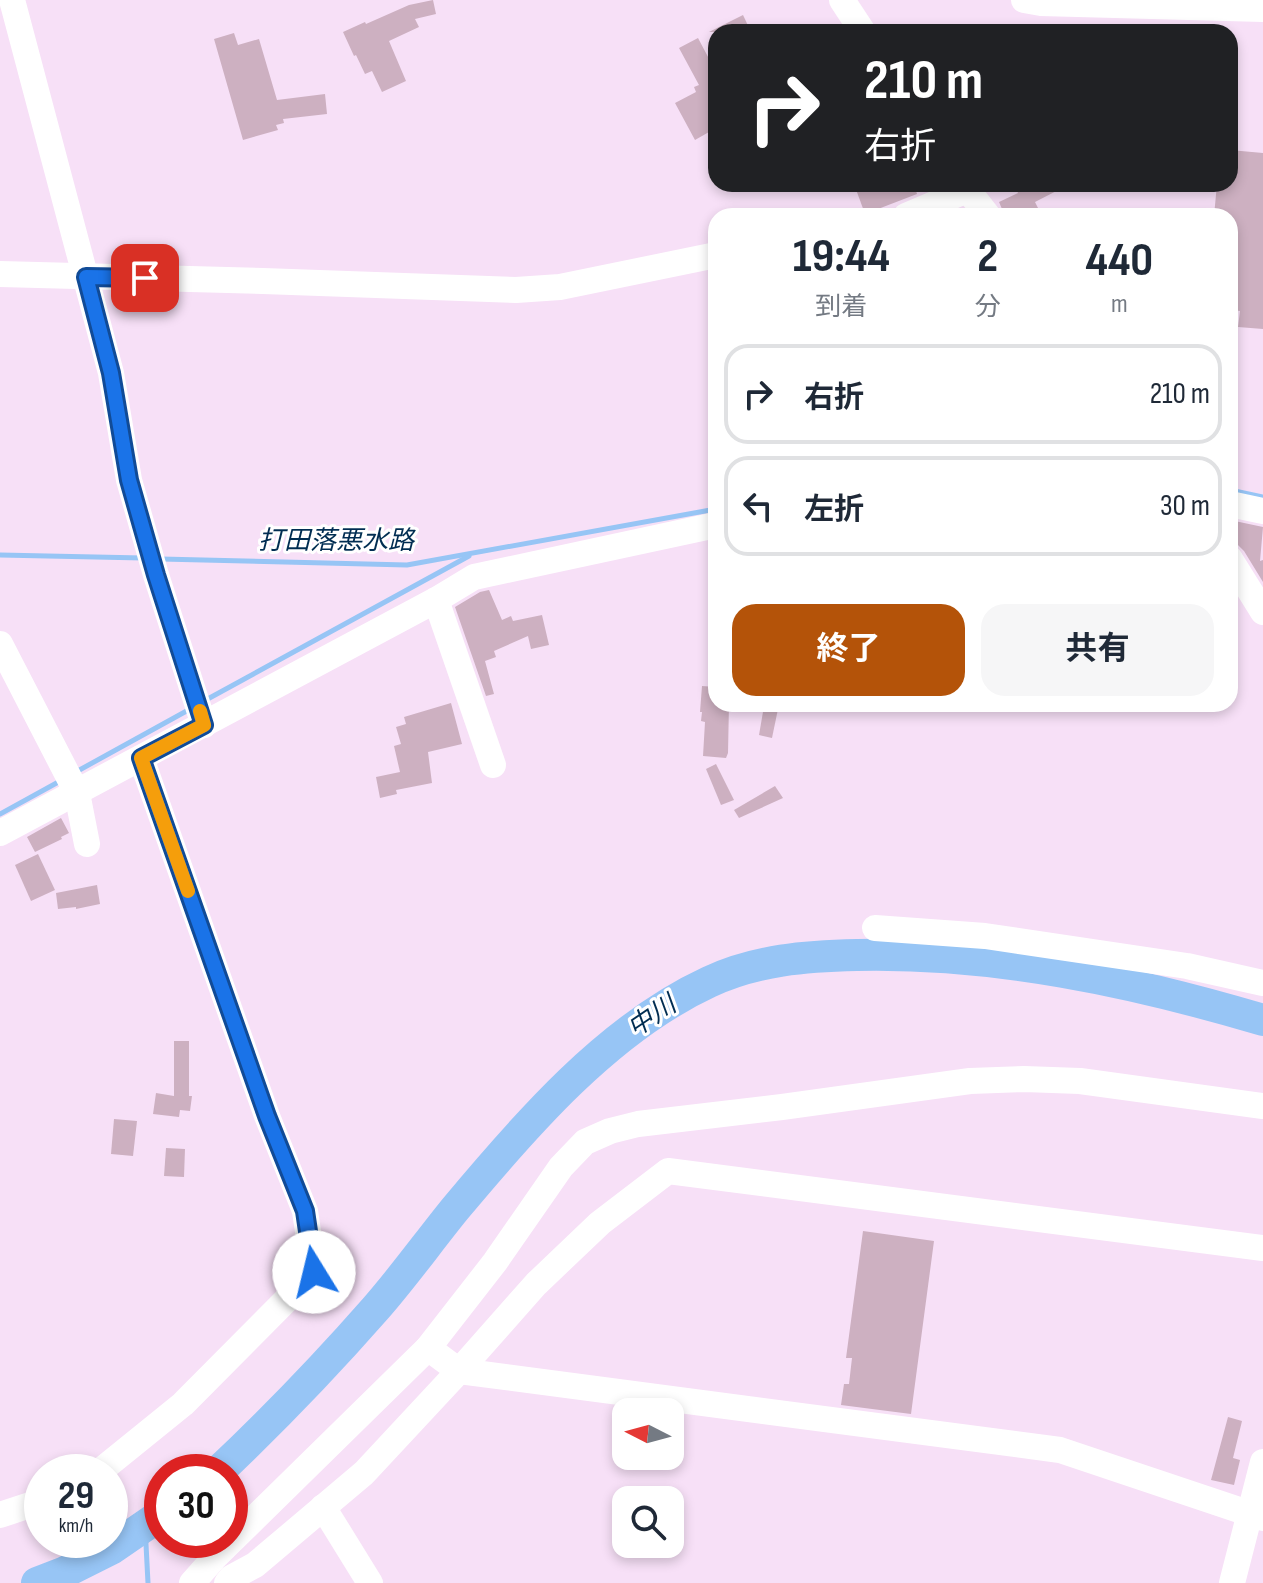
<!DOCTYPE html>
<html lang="ja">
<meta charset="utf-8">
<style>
:root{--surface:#fff;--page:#f6f6f7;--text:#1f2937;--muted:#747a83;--line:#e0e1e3;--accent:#b45309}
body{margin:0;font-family:"Sofia Sans Condensed","Noto Sans JP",sans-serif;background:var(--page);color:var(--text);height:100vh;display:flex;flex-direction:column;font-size:30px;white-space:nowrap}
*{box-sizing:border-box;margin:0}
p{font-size:26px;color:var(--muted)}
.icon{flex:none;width:44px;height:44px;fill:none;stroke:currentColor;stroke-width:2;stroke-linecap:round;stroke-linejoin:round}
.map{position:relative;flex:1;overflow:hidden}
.sheet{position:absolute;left:708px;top:208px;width:530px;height:504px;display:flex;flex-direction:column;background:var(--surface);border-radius:24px;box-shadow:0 4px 12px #0003}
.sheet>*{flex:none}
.hud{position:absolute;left:708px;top:24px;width:530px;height:168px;border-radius:24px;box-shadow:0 4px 12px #0003;background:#202124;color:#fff;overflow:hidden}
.needle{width:52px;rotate:276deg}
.fabs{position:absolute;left:612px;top:1398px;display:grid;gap:16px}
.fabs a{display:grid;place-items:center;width:72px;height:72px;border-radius:16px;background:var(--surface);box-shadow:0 4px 12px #0003;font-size:40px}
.speed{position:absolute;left:24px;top:1454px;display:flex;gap:16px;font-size:40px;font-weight:700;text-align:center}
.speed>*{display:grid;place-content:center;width:104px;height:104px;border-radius:50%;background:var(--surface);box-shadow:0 4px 12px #0003;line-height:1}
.speed small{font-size:20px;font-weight:400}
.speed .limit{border:12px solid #d22;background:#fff;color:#111}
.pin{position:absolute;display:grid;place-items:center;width:68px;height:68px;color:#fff;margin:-34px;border-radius:16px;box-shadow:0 4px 12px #0006}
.me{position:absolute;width:88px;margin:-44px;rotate:351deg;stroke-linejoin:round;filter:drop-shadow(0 0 6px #0008)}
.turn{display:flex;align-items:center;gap:28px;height:168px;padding:0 24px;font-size:36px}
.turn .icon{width:104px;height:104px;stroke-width:2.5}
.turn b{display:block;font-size:56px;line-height:68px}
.eta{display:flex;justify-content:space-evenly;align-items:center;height:136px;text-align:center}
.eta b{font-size:48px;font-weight:700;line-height:56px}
.action{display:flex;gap:16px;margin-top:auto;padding:16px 24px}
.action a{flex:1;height:92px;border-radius:24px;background:var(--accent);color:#fff;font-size:32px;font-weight:700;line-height:92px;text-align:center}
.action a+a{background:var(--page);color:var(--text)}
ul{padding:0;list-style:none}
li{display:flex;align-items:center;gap:24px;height:100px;margin:0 16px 12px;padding:0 8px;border:4px solid var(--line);border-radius:24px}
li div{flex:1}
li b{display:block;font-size:30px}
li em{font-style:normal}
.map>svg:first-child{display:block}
</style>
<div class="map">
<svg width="1263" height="1583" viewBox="0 0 1263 1583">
<rect width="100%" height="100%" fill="#f7e0f7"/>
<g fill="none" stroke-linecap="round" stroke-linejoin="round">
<g stroke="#97c5f5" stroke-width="5">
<path d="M 1230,490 L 1263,497"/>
<path d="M 0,555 L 143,558"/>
<path d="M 161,559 L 407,565 L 716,509"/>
<path d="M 204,701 L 469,556"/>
<path d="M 74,773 L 192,708"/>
<path d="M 0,814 L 62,780"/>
<path d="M 145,1525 L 148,1583"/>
</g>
<g stroke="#97c5f5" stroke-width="32">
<path d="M 218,1472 C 273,1420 326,1365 376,1308 C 404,1276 429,1241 455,1209 C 525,1125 609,1028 709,982 C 755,960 807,956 857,955 C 994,952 1132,981 1263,1020"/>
<path d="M 37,1583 L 63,1573 L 111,1549 L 162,1514"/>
</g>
</g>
<g fill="#cdb0c1">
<path d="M 433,0 L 436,14 L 415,19 L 419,27 L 389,41 L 406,81 L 382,92 L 372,71 L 365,74 L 356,55 L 354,56 L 343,32 L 365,22 L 366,24 L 409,5 Z"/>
<path d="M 743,15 L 751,32 L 709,32 Z"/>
<path d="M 234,33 L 238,45 L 259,39 L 277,100 L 325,94 L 327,114 L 283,119 L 284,123 L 276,125 L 278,130 L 243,140 L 214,39 Z"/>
<path d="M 698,38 L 716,72 L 716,128 L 695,140 L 675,103 L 696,92 L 694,87 L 699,85 L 679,48 Z"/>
<path d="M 1230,150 L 1263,153 L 1263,329 L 1238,327 L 1240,311 L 1233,310 L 1234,295 L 1230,295 L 1230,216 L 1214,216 L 1217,184 L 1230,184 Z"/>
<path d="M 854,184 L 914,184 L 917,194 L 865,214 Z"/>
<path d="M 1014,184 L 1070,184 L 1035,202 L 1042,216 L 1005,216 L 999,202 L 1018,193 Z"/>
<path d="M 1230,520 L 1263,527 L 1260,561 L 1263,560 L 1263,582 L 1244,551 L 1235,542 L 1230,541 Z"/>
<path d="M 489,590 L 502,620 L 511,616 L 513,621 L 542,615 L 549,645 L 531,649 L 528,636 L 494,651 L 496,657 L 485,661 L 494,694 L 486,696 L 455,607 L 480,592 Z"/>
<path d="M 702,686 L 716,687 L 716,704 L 729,704 L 728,753 L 726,758 L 703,756 L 705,722 L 701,721 L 702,712 L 700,712 Z"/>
<path d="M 451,703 L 462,744 L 428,752 L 432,783 L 396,790 L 397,794 L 380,798 L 376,777 L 400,772 L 394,746 L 401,744 L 396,727 L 406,724 L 404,717 Z"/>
<path d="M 764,706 L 778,709 L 772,738 L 759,735 Z"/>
<path d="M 716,764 L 734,800 L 721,805 L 706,769 Z"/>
<path d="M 775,786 L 783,798 L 739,818 L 734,810 Z"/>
<path d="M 61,818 L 69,833 L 61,837 L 62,839 L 35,852 L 27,837 Z"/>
<path d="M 38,854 L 55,890 L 31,901 L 15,865 Z"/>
<path d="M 97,885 L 100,904 L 76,909 L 76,907 L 58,909 L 56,893 Z"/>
<path d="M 174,1041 L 189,1041 L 189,1096 L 192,1096 L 190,1111 L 180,1110 L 179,1117 L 153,1114 L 156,1093 L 174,1096 Z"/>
<path d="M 114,1119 L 137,1121 L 133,1156 L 111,1154 Z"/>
<path d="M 166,1148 L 185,1149 L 184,1177 L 164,1176 Z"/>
<path d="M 863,1231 L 934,1241 L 911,1414 L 841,1405 L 844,1384 L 849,1384 L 852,1358 L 846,1358 Z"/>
<path d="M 1228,1417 L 1242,1421 L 1233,1458 L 1240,1460 L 1234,1485 L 1211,1480 Z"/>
</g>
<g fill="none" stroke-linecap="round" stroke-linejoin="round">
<g stroke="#fff" stroke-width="26">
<path d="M 12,0 L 111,373 L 129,480 L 156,575 L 204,725"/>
<path d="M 842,0 L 863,32"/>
<path d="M 1024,0 L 1041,3 L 1263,9"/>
<path d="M 963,184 L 988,216"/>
<path d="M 906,216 L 967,190"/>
<path d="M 0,274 L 263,281 L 516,290 L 560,287 L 716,255"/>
<path d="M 1230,504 L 1263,511"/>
<path d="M 1230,559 L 1263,612"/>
<path d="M 436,600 L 493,765"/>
<path d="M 0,644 L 77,793 L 87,844"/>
<path d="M 0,833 L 436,600 L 474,577 L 716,525"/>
<path d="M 875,928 L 985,936 L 1187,966 L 1263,983"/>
<path d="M 428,1348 L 459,1371 L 1060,1450 L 1263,1518"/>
<path d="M 99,1472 L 183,1404 L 314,1272 L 305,1211 L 267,1116 L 141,758"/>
<path d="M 323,1507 L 370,1583"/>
<path d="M 0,1515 L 42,1501"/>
<path d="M 192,1583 L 215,1557 L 428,1348 L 495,1262 L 561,1167 L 585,1142 L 610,1131 L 638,1124 L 782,1107 L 970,1081 L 1024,1079 L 1080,1081 L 1263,1106"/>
<path d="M 227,1583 L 231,1578 L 255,1565 L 364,1473 L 459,1371 L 536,1284 L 600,1223 L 668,1171 L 1263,1248"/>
<path d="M 1232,1583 L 1263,1462"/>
</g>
</g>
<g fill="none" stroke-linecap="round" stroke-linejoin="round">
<defs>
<path id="route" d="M 145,278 L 86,277 L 111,373 L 129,480 L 156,575 L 204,725 L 141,758 L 267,1116 L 305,1211 L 314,1272"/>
</defs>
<use href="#route" stroke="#114b97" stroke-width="20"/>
<use href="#route" stroke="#1a73e8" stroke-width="14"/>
<path stroke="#f59e0b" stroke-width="14" d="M 188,891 L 141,758 L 204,725 L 200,711"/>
</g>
<g text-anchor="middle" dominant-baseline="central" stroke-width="6" stroke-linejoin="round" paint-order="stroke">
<g font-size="26" font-style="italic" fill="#012d52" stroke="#fff">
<text x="336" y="541">打田落悪水路</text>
<text transform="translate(652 1017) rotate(-34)">中川</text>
</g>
</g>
</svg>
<div class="fabs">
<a><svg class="needle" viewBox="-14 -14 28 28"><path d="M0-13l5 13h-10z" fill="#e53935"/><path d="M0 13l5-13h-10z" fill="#747a83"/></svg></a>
<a><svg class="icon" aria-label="search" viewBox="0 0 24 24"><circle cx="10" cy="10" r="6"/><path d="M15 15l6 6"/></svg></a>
</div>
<div class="speed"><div>29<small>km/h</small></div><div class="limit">30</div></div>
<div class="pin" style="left:145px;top:278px;background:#d93025"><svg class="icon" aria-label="arrive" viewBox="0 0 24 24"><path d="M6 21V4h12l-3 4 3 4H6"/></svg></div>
<svg class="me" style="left:314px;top:1272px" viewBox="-20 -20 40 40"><circle r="19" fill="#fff"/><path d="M0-13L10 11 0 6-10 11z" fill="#1a73e8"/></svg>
<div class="hud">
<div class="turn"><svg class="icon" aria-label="right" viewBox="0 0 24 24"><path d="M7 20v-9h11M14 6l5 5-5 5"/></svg><div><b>210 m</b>右折</div></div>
</div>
<section class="sheet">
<div class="eta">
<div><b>19:44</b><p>到着</p></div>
<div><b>2</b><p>分</p></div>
<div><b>440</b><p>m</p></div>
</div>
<ul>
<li><svg class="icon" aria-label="right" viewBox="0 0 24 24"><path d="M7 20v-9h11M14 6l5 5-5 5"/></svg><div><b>右折</b></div><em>210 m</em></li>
<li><svg class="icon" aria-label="left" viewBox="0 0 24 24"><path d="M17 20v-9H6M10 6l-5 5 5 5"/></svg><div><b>左折</b></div><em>30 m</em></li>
</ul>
<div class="action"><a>終了</a><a>共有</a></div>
</section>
</div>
